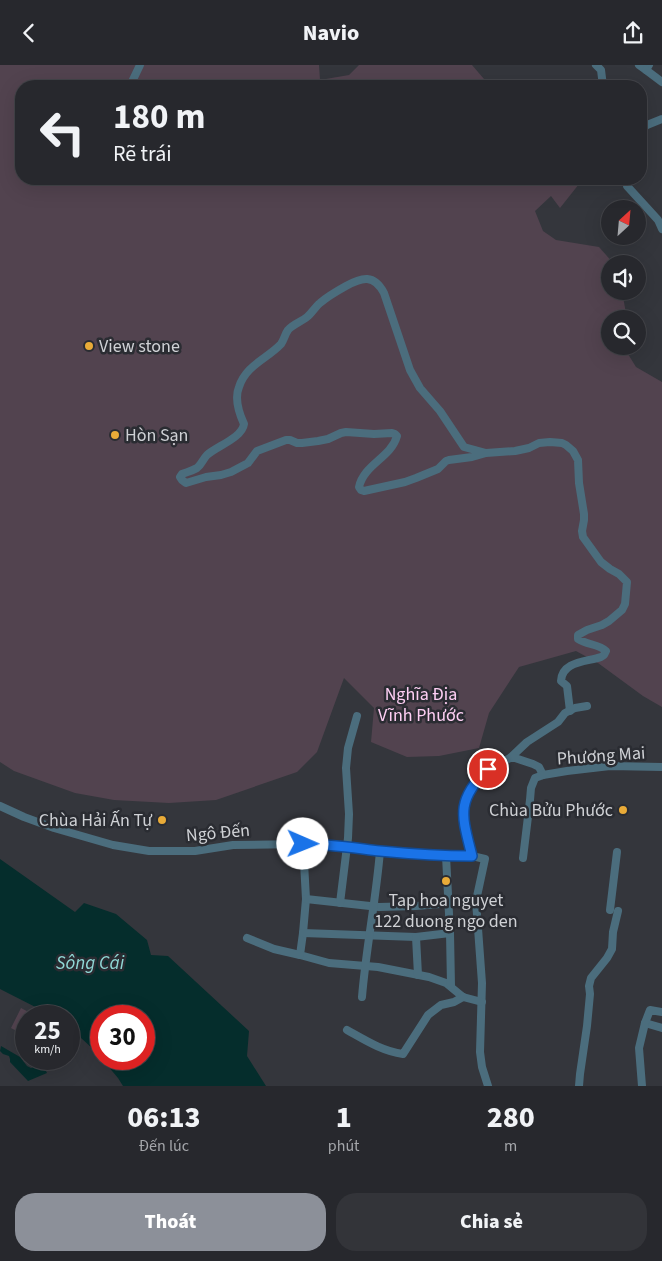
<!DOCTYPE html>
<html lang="vi">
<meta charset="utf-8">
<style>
:root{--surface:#27282d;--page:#333439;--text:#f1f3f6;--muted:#a4a6aa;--line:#434449;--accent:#8c9099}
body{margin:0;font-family:"Source Sans 3",sans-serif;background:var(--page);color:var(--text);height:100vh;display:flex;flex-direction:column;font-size:19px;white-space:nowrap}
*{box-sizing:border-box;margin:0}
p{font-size:16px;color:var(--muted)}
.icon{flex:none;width:28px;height:28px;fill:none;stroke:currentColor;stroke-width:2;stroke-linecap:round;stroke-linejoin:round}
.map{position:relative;height:1021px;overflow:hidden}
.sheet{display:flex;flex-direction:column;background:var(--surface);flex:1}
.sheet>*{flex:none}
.guide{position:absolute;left:15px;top:15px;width:632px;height:105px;border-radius:20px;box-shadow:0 5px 20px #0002,0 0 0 1px var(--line);background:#27282d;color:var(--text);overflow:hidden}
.needle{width:32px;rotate:26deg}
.controls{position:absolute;left:601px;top:135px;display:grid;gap:10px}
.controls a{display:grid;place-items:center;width:45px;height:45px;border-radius:50%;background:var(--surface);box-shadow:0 5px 20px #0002,0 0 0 1px var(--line);font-size:25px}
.speed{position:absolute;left:15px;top:940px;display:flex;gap:10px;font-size:25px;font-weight:700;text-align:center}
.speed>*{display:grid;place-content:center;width:65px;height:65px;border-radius:50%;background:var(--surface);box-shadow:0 5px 20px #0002,0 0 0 1px var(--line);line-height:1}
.speed small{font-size:12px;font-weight:400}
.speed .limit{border:8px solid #d22;background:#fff;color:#111}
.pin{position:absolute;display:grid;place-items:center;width:42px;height:42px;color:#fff;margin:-21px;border:2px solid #fff;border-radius:50%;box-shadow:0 1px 5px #0007}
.me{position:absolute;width:55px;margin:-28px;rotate:91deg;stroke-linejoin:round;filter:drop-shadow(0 0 4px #0008)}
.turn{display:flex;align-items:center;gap:18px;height:105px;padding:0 15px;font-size:22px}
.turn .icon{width:65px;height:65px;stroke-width:2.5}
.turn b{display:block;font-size:35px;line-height:42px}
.eta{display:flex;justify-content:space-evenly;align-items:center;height:85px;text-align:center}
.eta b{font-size:30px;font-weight:800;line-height:35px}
.action{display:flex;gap:10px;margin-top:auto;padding:10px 15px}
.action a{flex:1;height:58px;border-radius:20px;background:var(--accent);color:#fff;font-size:20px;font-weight:800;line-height:58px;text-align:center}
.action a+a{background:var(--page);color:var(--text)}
header{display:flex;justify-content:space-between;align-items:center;height:65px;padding:0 15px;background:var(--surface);font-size:22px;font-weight:800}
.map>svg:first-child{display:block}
</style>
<header><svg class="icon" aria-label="back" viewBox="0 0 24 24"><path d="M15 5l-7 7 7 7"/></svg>Navio<svg class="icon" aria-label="share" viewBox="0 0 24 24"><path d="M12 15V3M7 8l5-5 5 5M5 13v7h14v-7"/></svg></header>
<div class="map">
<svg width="662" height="1021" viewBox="0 0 662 1021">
<rect width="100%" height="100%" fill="#34363c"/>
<g fill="#52434f">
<path d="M 0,0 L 319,0 L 320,15 L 349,10 L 359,0 L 472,0 L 490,21 L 21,21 L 21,114 L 583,114 L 560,143 L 551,131 L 535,146 L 543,166 L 556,175 L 599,182 L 614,199 L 610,199 L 610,226 L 622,226 L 627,254 L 610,254 L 610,281 L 623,281 L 636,302 L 662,317 L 662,642 L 643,631 L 598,598 L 576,586 L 519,602 L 489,648 L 479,683 L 439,691 L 407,692 L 371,677 L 374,643 L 344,613 L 317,687 L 297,707 L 216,735 L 169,738 L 114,735 L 75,728 L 14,706 L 0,697 Z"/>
<path d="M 21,943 L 36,951 L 26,951 L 26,971 L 11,963 Z"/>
</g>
<g fill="#052d2c">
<path d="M 0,794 L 75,847 L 84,838 L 116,849 L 147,875 L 151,890 L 168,891 L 249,966 L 247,991 L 266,1021 L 123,1021 L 118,1013 L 102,994 L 144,994 L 144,951 L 101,951 L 101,993 L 92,983 L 69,962 L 69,951 L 53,951 L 0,924 Z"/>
<path d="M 1,981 L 20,992 L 27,1001 L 31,1003 L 38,1001 L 42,1005 L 46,1006 L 47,1008 L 28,1016 L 10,997 L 10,994 L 9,991 L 3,989 L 0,986 Z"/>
</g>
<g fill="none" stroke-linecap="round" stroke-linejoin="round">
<g stroke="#4b6d7d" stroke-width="8">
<path d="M 596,0 L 601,5 L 603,21"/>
<path d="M 639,0 L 646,5 L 649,0"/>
<path d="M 646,5 L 662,17"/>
<path d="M 130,21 L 140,0"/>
<path d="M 641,65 L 647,60 L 662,54"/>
<path d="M 626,114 L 627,121 L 658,155 L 662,164"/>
<path d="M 486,388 L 464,382 L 440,346 L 420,323 L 410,305 L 384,228 C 374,209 362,212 346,221 C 337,226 328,231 320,238 C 315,242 312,248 307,252 C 301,257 293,259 288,265 C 285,269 284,275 281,279 C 267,294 246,300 239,322 C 234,334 239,348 244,359 C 242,373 217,381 207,390 C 203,394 202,399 197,403 C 192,406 187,407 182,409 L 180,412 L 182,415 L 186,418 L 206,412 L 221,410 L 231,407 L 248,398 L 257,386 L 286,375 L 290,375 L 297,378 L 302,378 L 318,376 L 328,374 L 341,368 L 346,367 L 374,369 L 392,368 L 395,369 L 397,371 C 391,393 364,399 359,422 L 361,425 L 364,426 L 405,417 L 416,413 L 438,404 L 446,396 L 449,395 L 472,392 L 486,388 L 515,386 L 529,383 L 539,378 L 550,377 L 562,378 L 566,380 L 573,386 L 578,395 L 579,418 L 584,449 L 584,455 L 582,466 L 583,472 L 601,497 L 610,504 L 619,509 L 627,517 L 625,539 L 622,545 L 609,556 L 602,560 L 587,565 L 578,570 L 578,574 C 587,580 599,579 606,586 L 604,590 L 601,592 C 587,597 562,596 561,616 L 567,621 L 570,646"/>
<path d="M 510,693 L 527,677 L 558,657 L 565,648 L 575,643 L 587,641"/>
<path d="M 0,741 L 24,752 L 54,763 L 113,780 L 149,786 L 195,786 L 233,780 L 303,779 L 346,781 L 380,786 L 421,790 L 446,791 L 472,791 L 485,794 L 476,836 L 482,918 L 480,987 L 482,1002 L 488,1021"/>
<path d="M 303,779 L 306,834 L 303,868 L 300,890 L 329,898 L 378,902 L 429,912 L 446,918 L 463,932 L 482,937"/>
<path d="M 446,791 L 450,868 L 451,921"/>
<path d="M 472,791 L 463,755 L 463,742 L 467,732 L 483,709 L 488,704 L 510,693 L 515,693 L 533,699 L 539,702 L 543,710"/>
<path d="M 523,793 L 530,735 L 531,723 L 535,713 L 543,710 L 567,706 L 610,701 L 662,702"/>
<path d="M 306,834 L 379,842 L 416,841 L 476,836"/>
<path d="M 340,838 L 348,773 L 349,749 L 346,703 L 348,683 L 357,651"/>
<path d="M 610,845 L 617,787"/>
<path d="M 303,868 L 416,872 L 450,868"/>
<path d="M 416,872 L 418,910"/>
<path d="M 247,873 L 274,884 L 300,890"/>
<path d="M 362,932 C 366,883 376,835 380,786"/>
<path d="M 645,958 L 662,963"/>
<path d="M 347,965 C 365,975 382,986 403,989 L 428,950 L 441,940 L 454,937 L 463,932"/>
<path d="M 579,1021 L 580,1009 L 587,961 L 590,929 L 589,921 L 591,913 L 607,893 L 612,884 L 613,867 L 618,846"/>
<path d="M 642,1021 L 639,983 L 645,958 L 650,945 L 662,947"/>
</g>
</g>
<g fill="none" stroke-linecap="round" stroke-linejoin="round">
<defs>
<path id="route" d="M 303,779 C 329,779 354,783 380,786 C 411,789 441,791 472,791 C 462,751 455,736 488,704"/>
</defs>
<use href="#route" stroke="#114b97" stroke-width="12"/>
<use href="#route" stroke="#1a73e8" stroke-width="9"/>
</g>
<g fill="#e9ab38" stroke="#2a2c32" stroke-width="2">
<circle cx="89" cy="281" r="5"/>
<circle cx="115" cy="370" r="5"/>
<circle cx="623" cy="745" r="5"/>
<circle cx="162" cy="755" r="5"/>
<circle cx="446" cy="816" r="5"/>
</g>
<g text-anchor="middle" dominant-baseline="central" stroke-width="5" stroke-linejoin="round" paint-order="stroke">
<g font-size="18" fill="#cfd1d5" stroke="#2a2c32" text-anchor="start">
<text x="99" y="281">View stone</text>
<text x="125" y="370">Hòn Sạn</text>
<text x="613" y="745" text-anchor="end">Chùa Bửu Phước</text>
<text x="152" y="755" text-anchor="end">Chùa Hải Ấn Tự</text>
<text x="446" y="835" text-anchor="middle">Tap hoa nguyet<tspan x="446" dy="21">122 duong ngo den</tspan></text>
</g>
<g font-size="18" fill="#fecff4" stroke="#2a2c32">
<text x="421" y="629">Nghĩa Địa<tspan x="421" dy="21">Vĩnh Phước</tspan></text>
</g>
<g font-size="18" fill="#cfd1d5" stroke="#2a2c32">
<text transform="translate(601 691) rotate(-4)">Phương Mai</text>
<text transform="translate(218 768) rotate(-5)">Ngô Đến</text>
</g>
<g font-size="19" font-style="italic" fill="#90d8d6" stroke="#2a2c32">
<text x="90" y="898">Sông Cái</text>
</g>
</g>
</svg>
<div class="controls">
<a><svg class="needle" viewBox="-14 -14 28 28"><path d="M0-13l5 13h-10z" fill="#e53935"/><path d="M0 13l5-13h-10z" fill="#a4a6aa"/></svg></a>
<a><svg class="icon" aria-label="sound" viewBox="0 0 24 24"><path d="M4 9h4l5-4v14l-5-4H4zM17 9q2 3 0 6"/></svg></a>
<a><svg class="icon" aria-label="search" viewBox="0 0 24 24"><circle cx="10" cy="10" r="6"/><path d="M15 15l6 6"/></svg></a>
</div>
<div class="speed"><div>25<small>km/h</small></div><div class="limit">30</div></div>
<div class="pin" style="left:488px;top:704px;background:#d93025"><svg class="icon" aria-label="arrive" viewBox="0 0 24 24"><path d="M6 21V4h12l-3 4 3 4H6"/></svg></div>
<svg class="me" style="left:303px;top:779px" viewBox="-20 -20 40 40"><circle r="19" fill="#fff"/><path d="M0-13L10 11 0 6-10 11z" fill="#1a73e8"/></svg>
<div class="guide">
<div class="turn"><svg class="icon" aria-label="left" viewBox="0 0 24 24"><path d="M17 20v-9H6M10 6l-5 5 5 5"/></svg><div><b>180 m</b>Rẽ trái</div></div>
</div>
</div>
<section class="sheet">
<div class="eta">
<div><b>06:13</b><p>Đến lúc</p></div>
<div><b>1</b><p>phút</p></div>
<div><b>280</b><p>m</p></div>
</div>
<div class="action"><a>Thoát</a><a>Chia sẻ</a></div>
</section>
